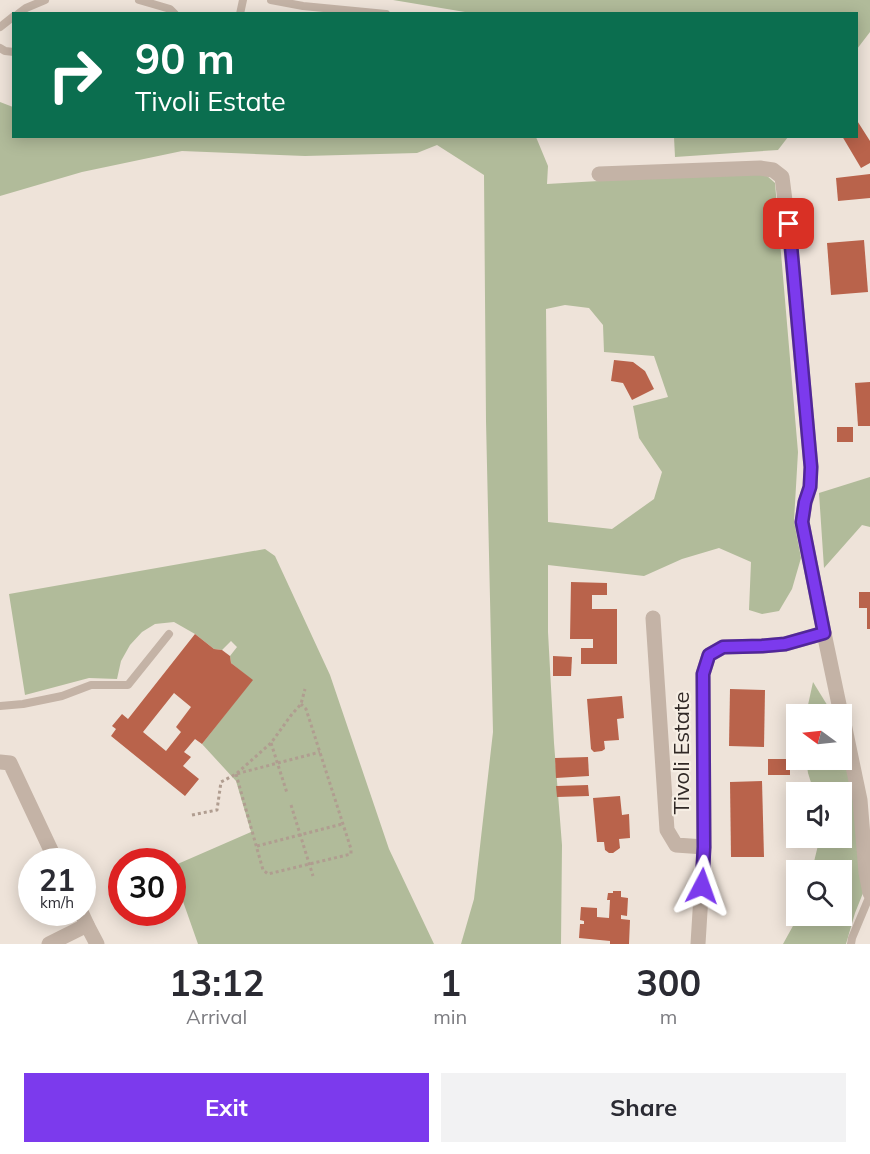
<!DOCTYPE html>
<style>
:root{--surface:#fff;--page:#f2f2f3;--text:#2b2b33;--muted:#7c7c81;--accent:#7c3aed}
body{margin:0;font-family:Mulish,sans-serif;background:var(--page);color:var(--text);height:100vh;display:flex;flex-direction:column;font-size:22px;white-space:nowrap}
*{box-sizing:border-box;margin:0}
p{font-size:20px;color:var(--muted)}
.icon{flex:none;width:33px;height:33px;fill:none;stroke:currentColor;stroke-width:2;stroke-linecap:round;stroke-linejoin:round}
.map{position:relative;height:944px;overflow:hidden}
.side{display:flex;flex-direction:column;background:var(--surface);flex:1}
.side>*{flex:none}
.top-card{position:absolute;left:12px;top:12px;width:846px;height:126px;border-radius:0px;box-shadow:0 3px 15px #0003;background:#0b6e4f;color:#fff;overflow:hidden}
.needle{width:39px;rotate:285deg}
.tools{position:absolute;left:786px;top:704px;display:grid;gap:12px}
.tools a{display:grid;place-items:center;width:66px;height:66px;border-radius:0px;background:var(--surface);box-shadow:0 3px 15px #0003;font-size:30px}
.speed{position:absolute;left:18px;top:848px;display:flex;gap:12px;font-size:30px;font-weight:700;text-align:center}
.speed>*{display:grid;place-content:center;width:78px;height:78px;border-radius:50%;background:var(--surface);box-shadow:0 3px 15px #0003;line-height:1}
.speed small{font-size:15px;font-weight:400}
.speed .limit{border:9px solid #d22;background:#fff;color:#111}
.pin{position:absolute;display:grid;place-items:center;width:51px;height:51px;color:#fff;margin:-26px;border-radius:12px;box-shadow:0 3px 9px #0006}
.me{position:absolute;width:66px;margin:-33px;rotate:4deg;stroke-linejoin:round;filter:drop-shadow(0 0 4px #0008)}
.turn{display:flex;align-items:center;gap:21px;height:126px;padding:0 24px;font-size:27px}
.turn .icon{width:78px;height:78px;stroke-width:2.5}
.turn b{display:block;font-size:42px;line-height:51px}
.eta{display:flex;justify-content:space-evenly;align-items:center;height:102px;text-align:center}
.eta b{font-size:36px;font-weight:700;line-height:42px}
.action{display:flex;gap:12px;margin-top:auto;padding:12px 24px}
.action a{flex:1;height:69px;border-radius:0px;background:var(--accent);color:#fff;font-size:24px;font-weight:700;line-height:69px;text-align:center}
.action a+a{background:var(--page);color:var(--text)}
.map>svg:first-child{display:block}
</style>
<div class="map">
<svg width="870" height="944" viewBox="0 0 870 944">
<rect width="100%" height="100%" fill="#eee3d9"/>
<g fill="#b1bb9a" fill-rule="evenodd">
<path d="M 393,0 L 870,0 L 870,32 L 857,49 L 856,14 L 477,14 Z"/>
<path d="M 0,102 L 13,107 L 14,136 L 536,137 L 548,166 L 547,184 L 755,172 L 766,175 L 775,183 L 798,452 L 794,521 L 801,558 L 792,589 L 779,611 L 762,614 L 749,610 L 751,562 L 719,548 L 682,559 L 644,576 L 548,565 L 548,632 L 554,743 L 562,845 L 561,944 L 461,944 L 474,899 L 493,732 L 486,421 L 484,175 L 437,145 L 417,153 L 305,156 L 182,151 L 82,172 L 0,196 ZM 565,305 L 589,308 L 603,325 L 604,352 L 654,356 L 668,397 L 633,406 L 639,438 L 662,472 L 654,499 L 612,529 L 548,522 L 546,309 Z"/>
<path d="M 674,137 L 674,136 L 788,137 L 778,150 L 675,157 Z"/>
<path d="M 870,477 L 870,527 L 862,525 L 824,568 L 819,493 Z"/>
<path d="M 265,549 L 275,556 L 330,675 L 389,849 L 434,944 L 198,944 L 173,873 L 173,866 L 251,832 L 236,781 L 202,744 L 252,680 L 231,663 L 230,656 L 237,647 L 231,641 L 222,650 L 214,649 L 195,634 L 174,622 L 155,624 L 142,632 L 130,645 L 121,661 L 117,679 L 89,678 L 25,695 L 9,594 Z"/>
<path d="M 813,682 L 829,708 L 831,714 L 806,714 Z"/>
<path d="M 842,751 L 856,802 L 863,893 L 855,913 L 846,944 L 783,944 L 799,915 L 842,915 L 842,870 L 812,870 L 820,837 L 842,837 L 842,792 L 814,792 L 808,773 L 806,759 L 842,759 Z"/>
</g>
<g fill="#b9634b" fill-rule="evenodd">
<path d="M 856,119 L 870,141 L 870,163 L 861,168 L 842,136 L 856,136 Z"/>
<path d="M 870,174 L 870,198 L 838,201 L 836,178 Z"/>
<path d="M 864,240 L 868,292 L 831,295 L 827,243 Z"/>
<path d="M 614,360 L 633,362 L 645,371 L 654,389 L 632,400 L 623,383 L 611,381 Z"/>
<path d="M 870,382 L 870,426 L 858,426 L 855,383 Z"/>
<rect x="837" y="427" width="16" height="15"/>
<path d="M 571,582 L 607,583 L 607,595 L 592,595 L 592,609 L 617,609 L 617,664 L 581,664 L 581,648 L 593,648 L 593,639 L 570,639 Z"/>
<path d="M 859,592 L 870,592 L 870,629 L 867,629 L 867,608 L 859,608 Z"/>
<path d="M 195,634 L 214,649 L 222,650 L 230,656 L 231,663 L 253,680 L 202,744 L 195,739 L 184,752 L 191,757 L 183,766 L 199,779 L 185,796 L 111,736 L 116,729 L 112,726 L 122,714 L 128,719 ZM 174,693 L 191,707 L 176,727 L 181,732 L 166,751 L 143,732 Z"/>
<path d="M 553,656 L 572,657 L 571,676 L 553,676 Z"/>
<path d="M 730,689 L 765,690 L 764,747 L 729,746 Z"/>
<path d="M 622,696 L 624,718 L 617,719 L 619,740 L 604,741 L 605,749 L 602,751 L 594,752 L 591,749 L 587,699 Z"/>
<path d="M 588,757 L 589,776 L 556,778 L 555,758 Z"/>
<rect x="768" y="759" width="22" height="16"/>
<path d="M 762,781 L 764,857 L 731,857 L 730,782 Z"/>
<path d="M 588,785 L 589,796 L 557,797 L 556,786 Z"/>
<path d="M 620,796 L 622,815 L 629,814 L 630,838 L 619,839 L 620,848 L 613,853 L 609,853 L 605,850 L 604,842 L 597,842 L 593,798 Z"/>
<path d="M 613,891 L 621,891 L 621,897 L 628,898 L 627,916 L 621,915 L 621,919 L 630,920 L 629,944 L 610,944 L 610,941 L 579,938 L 580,924 L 584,924 L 584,921 L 580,920 L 581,907 L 597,908 L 597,917 L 609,918 L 610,900 L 607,900 L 608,893 L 613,893 Z"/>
</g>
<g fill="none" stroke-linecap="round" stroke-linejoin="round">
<g stroke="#b09d90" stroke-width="3" stroke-dasharray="3 3" stroke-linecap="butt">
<path d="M 271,743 L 287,793"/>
<path d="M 237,773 L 271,743 L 292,714 L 301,704 L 305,689"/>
<path d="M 236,774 L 263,870 L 268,874 L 351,854 L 351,849 L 306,709 L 301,704"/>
<path d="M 291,805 L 313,876"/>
<path d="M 192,815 L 217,810 L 221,782 L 236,774 L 320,752"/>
<path d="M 257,846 L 342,824"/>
</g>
<g stroke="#c4b3a6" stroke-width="8">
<path d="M 139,0 L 170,9 L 175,14"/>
<path d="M 271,0 L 303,6 L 386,14"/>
<path d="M 18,14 L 26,8 L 45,0"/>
<path d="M 240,14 L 243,0"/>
<path d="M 0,27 L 14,16"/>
<path d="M 0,48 L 5,51 L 14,52"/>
<path d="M 0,706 L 23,704 L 62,696 L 91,685 L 128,685 L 169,634"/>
<path d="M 851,944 L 852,938 L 870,895"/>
</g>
<g stroke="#c4b3a6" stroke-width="15">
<path d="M 599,174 L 760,168 L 773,170 L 782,177 L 791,248 L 811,467 L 810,487 L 805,503 L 802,522 L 824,633"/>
<path d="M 653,618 L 667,830 L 676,845 L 704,847"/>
<path d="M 842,714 L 860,800 L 866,873 L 870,893"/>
<path d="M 0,762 L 10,763 L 56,861"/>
<path d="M 87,925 L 97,944"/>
<path d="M 49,944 L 87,925 L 81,912"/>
<path d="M 698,944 L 704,847 L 703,674 L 709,655 L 723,647 L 762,646 L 785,644 L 824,633 L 841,714"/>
</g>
</g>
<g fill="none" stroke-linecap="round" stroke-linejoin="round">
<defs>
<path id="route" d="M 702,886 L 704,847 L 703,674 L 709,655 L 723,647 L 762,646 L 785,644 L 824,633 L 802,522 L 805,502 L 810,487 L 811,467 L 789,224"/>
</defs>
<use href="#route" stroke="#51269a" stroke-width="15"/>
<use href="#route" stroke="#7c3aed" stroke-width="10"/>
</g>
<g text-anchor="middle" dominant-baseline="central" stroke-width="4.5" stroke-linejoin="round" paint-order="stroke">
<g font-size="22" fill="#312926" stroke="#f6eee4">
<text transform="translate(681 753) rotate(-90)">Tivoli Estate</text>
</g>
</g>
</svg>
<div class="tools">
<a><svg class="needle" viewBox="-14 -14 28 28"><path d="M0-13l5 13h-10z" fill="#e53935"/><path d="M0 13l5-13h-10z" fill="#7c7c81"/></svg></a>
<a><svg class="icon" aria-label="sound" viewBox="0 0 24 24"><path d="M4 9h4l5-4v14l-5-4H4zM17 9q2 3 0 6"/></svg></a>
<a><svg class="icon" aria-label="search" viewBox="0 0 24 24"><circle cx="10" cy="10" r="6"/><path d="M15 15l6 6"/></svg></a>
</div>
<div class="speed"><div>21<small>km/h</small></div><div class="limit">30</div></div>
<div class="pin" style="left:789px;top:224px;background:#d93025"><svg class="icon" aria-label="arrive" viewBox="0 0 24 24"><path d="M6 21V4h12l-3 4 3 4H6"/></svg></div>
<svg class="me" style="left:702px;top:886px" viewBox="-20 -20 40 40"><path d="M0-17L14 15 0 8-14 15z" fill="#7c3aed" stroke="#fff" stroke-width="4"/></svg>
<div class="top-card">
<div class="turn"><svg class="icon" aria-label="right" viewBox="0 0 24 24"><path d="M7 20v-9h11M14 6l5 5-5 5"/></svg><div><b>90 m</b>Tivoli Estate</div></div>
</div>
</div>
<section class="side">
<div class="eta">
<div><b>13:12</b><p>Arrival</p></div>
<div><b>1</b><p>min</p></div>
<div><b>300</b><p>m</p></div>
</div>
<div class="action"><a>Exit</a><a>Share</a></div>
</section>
